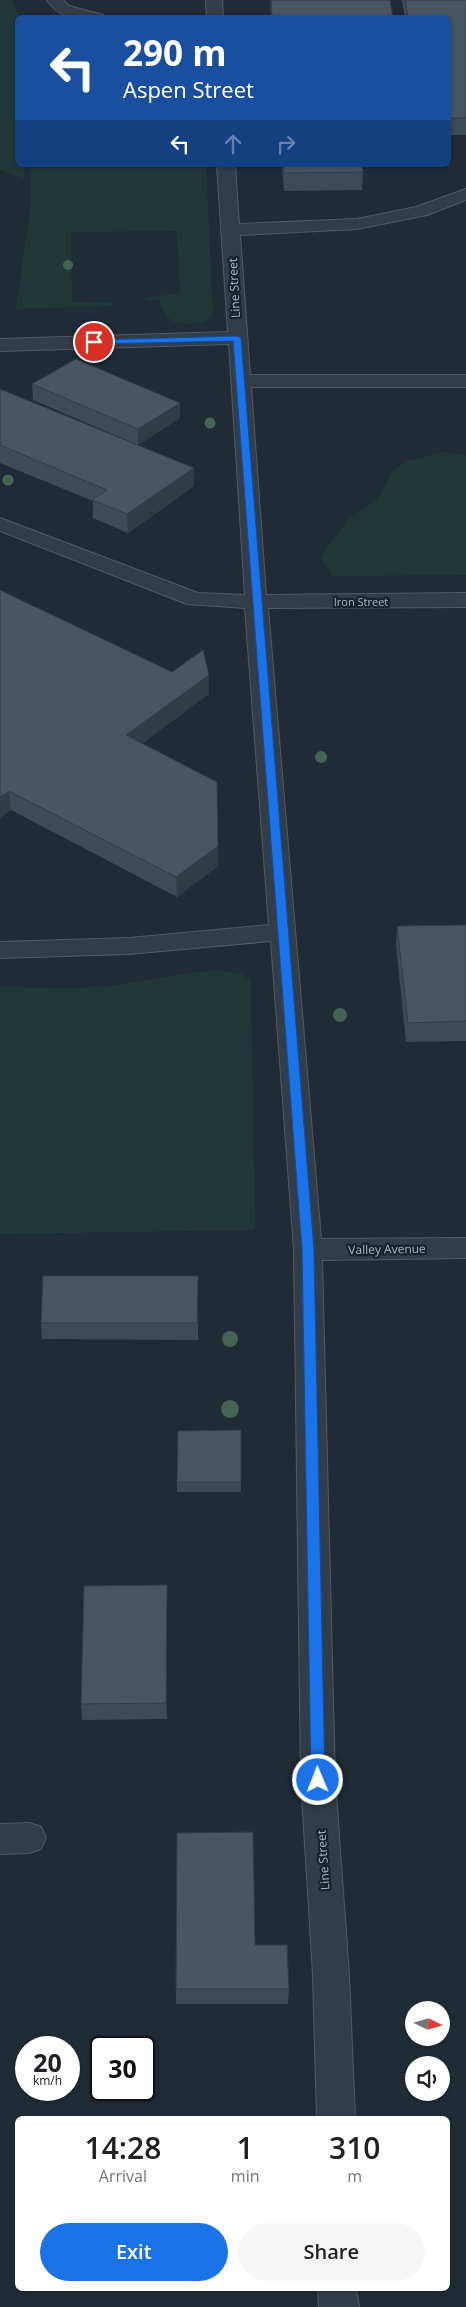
<!DOCTYPE html>
<style>
:root{--surface:#fff;--page:#f6f6f6;--text:#202124;--muted:#757577;--accent:#1a73e8}
body{margin:0;font-family:"Open Sans",sans-serif;background:var(--page);color:var(--text);height:100vh;display:flex;flex-direction:column;font-size:19px;white-space:nowrap}
*{box-sizing:border-box;margin:0}
p{font-size:16px;color:var(--muted)}
.icon{flex:none;width:28px;height:28px;fill:none;stroke:currentColor;stroke-width:2;stroke-linecap:round;stroke-linejoin:round}
.map{position:relative;flex:1;overflow:hidden}
.side{position:absolute;left:15px;top:2116px;width:435px;height:175px;display:flex;flex-direction:column;background:var(--surface);border-radius:8px;box-shadow:0 1px 4px #0004}
.side>*{flex:none}
.banner{position:absolute;left:15px;top:15px;width:436px;height:152px;border-radius:8px;box-shadow:0 1px 4px #0004;background:#1a4fa0;color:#fff;overflow:hidden}
.needle{width:32px;rotate:95deg}
.fabs{position:absolute;left:405px;top:2001px;display:grid;gap:10px}
.fabs a{display:grid;place-items:center;width:45px;height:45px;border-radius:50%;background:var(--surface);box-shadow:0 1px 4px #0004;font-size:25px}
.speed{position:absolute;left:15px;top:2036px;display:flex;gap:10px;font-size:25px;font-weight:700;text-align:center}
.speed>*{display:grid;place-content:center;width:65px;height:65px;border-radius:50%;background:var(--surface);box-shadow:0 1px 4px #0004;line-height:1}
.speed small{font-size:12px;font-weight:400}
.speed .limit{border:2px solid #111;border-radius:8px;background:#fff;color:#111}
.pin{position:absolute;display:grid;place-items:center;width:42px;height:42px;color:#fff;margin:-21px;border:2px solid #fff;border-radius:50%;box-shadow:0 1px 5px #0007}
.me{position:absolute;width:55px;margin:-28px;rotate:359deg;stroke-linejoin:round;filter:drop-shadow(0 0 4px #0008)}
.turn{display:flex;align-items:center;gap:18px;height:105px;padding:0 25px;font-size:22px}
.turn .icon{width:65px;height:65px;stroke-width:2.5}
.turn b{display:block;font-size:35px;line-height:42px}
.lanes{display:flex;align-items:center;height:48px;padding:0 25px;background:#0003;justify-content:center;gap:25px;direction:ltr}
.lanes .off{opacity:.35}
.eta{display:flex;justify-content:space-evenly;align-items:center;height:85px;text-align:center}
.eta b{font-size:30px;font-weight:600;line-height:35px}
.primary-button{display:flex;gap:10px;margin-top:auto;padding:10px 25px}
.primary-button a{flex:1;height:58px;border-radius:30px;background:var(--accent);color:#fff;font-size:20px;font-weight:600;line-height:58px;text-align:center}
.primary-button a+a{background:var(--page);color:var(--text)}
.map>svg:first-child{display:block}
</style>
<div class="map">
<svg width="466" height="2307" viewBox="0 0 466 2307">
<rect width="100%" height="100%" fill="#202b36"/>
<g fill="#223737">
<path d="M 0,0 L 12,0 L 19,17 L 18,165 L 25,165 L 24,178 L 0,170 Z"/>
<path d="M 31,165 L 206,165 L 213,315 C 197,330 160,327 160,300 L 145,300 L 145,298 L 180,293 L 177,231 L 71,232 L 72,302 L 112,303 L 111,306 L 16,309 L 31,204 Z"/>
<path d="M 442,452 L 466,456 L 466,575 L 333,576 L 320,557 L 347,521 L 378,498 L 393,471 L 407,461 Z"/>
<path d="M 220,970 L 241,974 L 251,980 L 255,1230 L 0,1234 L 0,986 C 36,988 71,990 107,986 C 145,981 182,973 220,970 Z"/>
</g>
<g fill="none" stroke-linecap="round" stroke-linejoin="round">
<defs>
<g id="minor">
<path d="M 47,0 L 63,0 L 69,6 L 103,15 L 105,18 C 80,18 63,23 47,0 Z"/>
<path d="M 206,0 L 222,0 L 223,18 L 207,18 Z"/>
<path d="M 217,165 L 235,165 L 239,224 L 357,219 L 416,207 L 466,189 L 466,200 L 427,215 L 357,229 L 240,235 L 250,375 L 466,375 L 466,387 L 251,387 L 266,595 L 466,593 L 466,607 L 268,608 L 321,1239 L 466,1238 L 466,1258 L 322,1260 L 335,1780 L 349,1975 L 355,2119 L 317,2119 L 313,1975 L 301,1780 L 294,1250 L 271,941 L 129,954 L 0,958 L 0,942 L 129,938 L 269,925 L 245,608 L 187,604 L 0,531 L 0,518 L 198,593 L 245,595 L 229,344 L 0,351 L 0,339 L 228,332 Z"/>
<path d="M 29,1823 L 41,1827 L 46,1838 L 41,1849 L 29,1853 L 0,1854 L 0,1824 Z"/>
<path d="M 318,2289 L 356,2289 L 359,2307 L 319,2307 Z"/>
</g>
</defs>
<use href="#minor" stroke="#515b65" stroke-width="2"/>
<use href="#minor" fill="#333d47" fill-rule="evenodd"/>
</g>
<g fill="#466454">
<circle cx="68" cy="265" r="5"/>
<circle cx="210" cy="423" r="5.5"/>
<circle cx="8" cy="480" r="5.5"/>
<circle cx="321" cy="757" r="6"/>
<circle cx="340" cy="1015" r="7"/>
<circle cx="230" cy="1339" r="8"/>
<circle cx="230" cy="1409" r="9"/>
</g>
<g fill="#3e4a54">
<path d="M 270,0 L 390,0 L 393,18 L 271,18 Z"/>
<path d="M 402,0 L 466,0 L 466,135 L 449,135 L 449,18 L 405,18 Z"/>
<path d="M 282,165 L 362,165 L 363,172 L 362,190 L 284,191 Z"/>
<path d="M 32,384 L 180,403 L 180,418 L 138,445 L 33,400 Z"/>
<path d="M 0,389 L 194,486 L 128,533 L 93,518 L 93,501 L 0,463 Z"/>
<path d="M 0,590 L 172,672 L 209,675 L 209,694 L 142,743 L 218,866 L 177,897 L 11,810 L 0,818 Z"/>
<path d="M 466,925 L 466,1041 L 406,1042 L 396,945 L 397,926 Z"/>
<path d="M 198,1276 L 198,1340 L 42,1339 L 41,1323 Z"/>
<path d="M 241,1430 L 241,1492 L 177,1492 L 177,1482 Z"/>
<path d="M 167,1585 L 167,1719 L 82,1720 L 81,1704 Z"/>
<path d="M 255,1945 L 289,1989 L 288,2004 L 176,2004 L 176,1989 Z"/>
</g>
<g fill="#323c45">
<path d="M 180,403 L 180,418 L 138,445 L 138,429 Z"/>
<path d="M 194,468 L 194,486 L 128,533 L 127,514 Z"/>
<path d="M 209,675 L 209,694 L 127,755 L 126,735 Z"/>
<path d="M 9,791 L 11,810 L 0,818 L 0,797 Z"/>
<path d="M 218,846 L 218,866 L 177,897 L 176,877 Z"/>
<path d="M 167,1585 L 167,1719 L 166,1703 Z"/>
</g>
<g fill="#485662" stroke="#323c45">
<path d="M 271,0 L 390,0 L 393,18 L 272,18 Z"/>
<path d="M 405,0 L 466,0 L 466,118 L 449,118 L 449,18 L 408,18 Z"/>
<path d="M 283,165 L 362,165 L 363,172 L 284,173 Z"/>
<path d="M 76,359 L 180,403 L 138,429 L 32,384 Z"/>
<path d="M 0,389 L 194,468 L 127,514 L 92,500 L 107,490 L 0,445 Z"/>
<path d="M 0,590 L 172,672 L 203,650 L 209,675 L 126,735 L 217,782 L 218,846 L 176,877 L 9,791 L 0,797 Z"/>
<path d="M 466,925 L 466,1021 L 408,1023 L 397,926 Z"/>
<path d="M 43,1276 L 198,1276 L 197,1323 L 41,1323 Z"/>
<path d="M 241,1430 L 241,1482 L 177,1482 L 178,1431 Z"/>
<path d="M 167,1585 L 166,1703 L 81,1704 L 84,1586 Z"/>
<path d="M 253,1832 L 255,1945 L 287,1945 L 289,1989 L 176,1989 L 177,1833 Z"/>
</g>
<path fill="#1a73e8" stroke="#114b97" d="M 237,336 L 241,338 L 314,1250 L 325,1780 L 323,1784 L 318,1786 L 313,1784 L 311,1780 L 302,1250 L 233,341 L 94,344 L 90,342 L 94,340 Z"/>
<g text-anchor="middle" dominant-baseline="central" stroke-width="4.5" stroke-linejoin="round" paint-order="stroke">
<g font-size="11" fill="#aeb8c4" stroke="#19222b">
<text x="361" y="601">Iron Street</text>
</g>
<g font-size="12" fill="#aeb8c4" stroke="#19222b">
<text transform="translate(234 288) rotate(-93)">Line Street</text>
<text transform="translate(387 1249) rotate(-1)">Valley Avenue</text>
<text transform="translate(323 1860) rotate(-94)">Line Street</text>
</g>
</g>
</svg>
<div class="fabs">
<a><svg class="needle" viewBox="-14 -14 28 28"><path d="M0-13l5 13h-10z" fill="#e53935"/><path d="M0 13l5-13h-10z" fill="#757577"/></svg></a>
<a><svg class="icon" aria-label="sound" viewBox="0 0 24 24"><path d="M4 9h4l5-4v14l-5-4H4zM17 9q2 3 0 6"/></svg></a>
</div>
<div class="speed"><div>20<small>km/h</small></div><div class="limit">30</div></div>
<div class="pin" style="left:94px;top:342px;background:#d93025"><svg class="icon" aria-label="arrive" viewBox="0 0 24 24"><path d="M6 21V4h12l-3 4 3 4H6"/></svg></div>
<svg class="me" style="left:318px;top:1780px" viewBox="-20 -20 40 40"><circle r="17" fill="#1a73e8" stroke="#fff" stroke-width="3"/><path d="M0-11L8 9 0 5-8 9z" fill="#fff"/></svg>
<div class="banner">
<div class="turn"><svg class="icon" aria-label="left" viewBox="0 0 24 24"><path d="M17 20v-9H6M10 6l-5 5 5 5"/></svg><div><b>290 m</b>Aspen Street</div></div>
<div class="lanes"><svg class="icon" aria-label="left" viewBox="0 0 24 24"><path d="M17 20v-9H6M10 6l-5 5 5 5"/></svg><svg class="icon off" aria-label="ahead" viewBox="0 0 24 24"><path d="M12 20V5M6 11l6-6 6 6"/></svg><svg class="icon off" aria-label="right" viewBox="0 0 24 24"><path d="M7 20v-9h11M14 6l5 5-5 5"/></svg></div>
</div>
<section class="side">
<div class="eta">
<div><b>14:28</b><p>Arrival</p></div>
<div><b>1</b><p>min</p></div>
<div><b>310</b><p>m</p></div>
</div>
<div class="primary-button"><a>Exit</a><a>Share</a></div>
</section>
</div>
